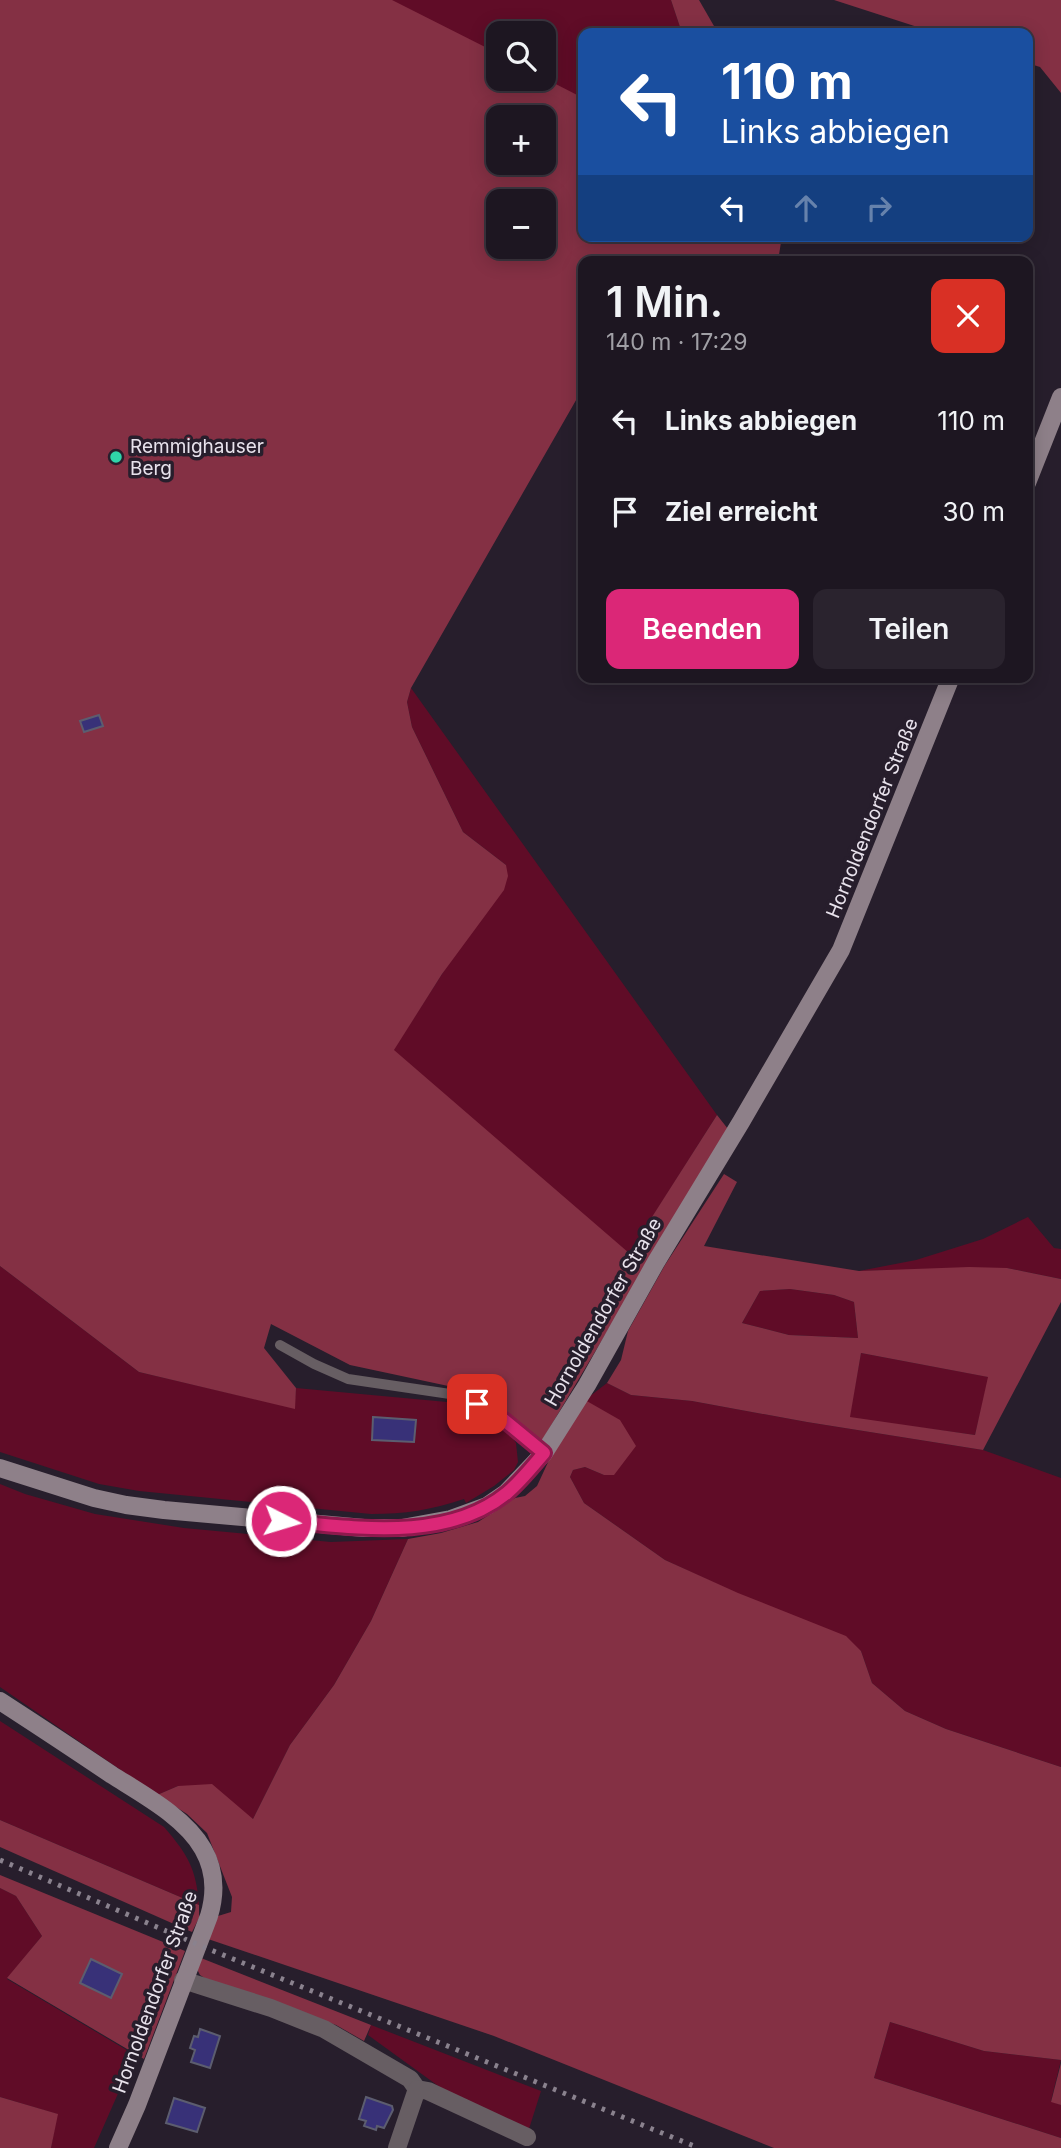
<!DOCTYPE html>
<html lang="de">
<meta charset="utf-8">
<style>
:root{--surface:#1d1621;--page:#2a232e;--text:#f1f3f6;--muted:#a09fa5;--line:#3b353f;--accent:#db2777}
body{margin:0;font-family:Inter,sans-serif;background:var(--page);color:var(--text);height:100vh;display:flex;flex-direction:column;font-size:26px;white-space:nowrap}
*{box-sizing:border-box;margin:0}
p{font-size:23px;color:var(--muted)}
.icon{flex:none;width:38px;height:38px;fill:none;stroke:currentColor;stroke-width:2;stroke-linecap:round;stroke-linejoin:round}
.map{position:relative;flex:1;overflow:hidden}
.side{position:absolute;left:578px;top:256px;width:455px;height:427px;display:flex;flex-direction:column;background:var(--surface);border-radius:14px;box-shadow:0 4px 18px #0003,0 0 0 2px var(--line)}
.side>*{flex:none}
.banner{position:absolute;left:578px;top:28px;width:455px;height:214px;border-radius:14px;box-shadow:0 4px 18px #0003,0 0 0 2px var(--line);background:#1a4fa0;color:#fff;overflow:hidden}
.tools{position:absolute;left:486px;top:21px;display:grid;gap:14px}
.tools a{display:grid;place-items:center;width:70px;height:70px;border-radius:14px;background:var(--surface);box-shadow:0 4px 18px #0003,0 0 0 2px var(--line);font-size:35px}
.pin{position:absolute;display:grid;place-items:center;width:60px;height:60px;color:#fff;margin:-30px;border-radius:14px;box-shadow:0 4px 10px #0006}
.me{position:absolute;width:77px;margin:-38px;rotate:95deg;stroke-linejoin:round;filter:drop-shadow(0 0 5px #0008)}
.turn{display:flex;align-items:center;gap:24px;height:147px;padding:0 28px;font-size:32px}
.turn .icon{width:91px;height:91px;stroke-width:2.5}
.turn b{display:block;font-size:49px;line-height:60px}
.lanes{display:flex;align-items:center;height:66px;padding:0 28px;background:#0003;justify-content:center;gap:35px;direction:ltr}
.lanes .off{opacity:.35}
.round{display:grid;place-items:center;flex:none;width:74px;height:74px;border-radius:14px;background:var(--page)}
.head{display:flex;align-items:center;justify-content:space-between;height:119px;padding:0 28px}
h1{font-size:42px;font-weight:600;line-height:52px}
.primary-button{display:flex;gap:14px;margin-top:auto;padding:14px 28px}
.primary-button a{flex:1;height:80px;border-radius:14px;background:var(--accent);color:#fff;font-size:28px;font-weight:600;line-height:80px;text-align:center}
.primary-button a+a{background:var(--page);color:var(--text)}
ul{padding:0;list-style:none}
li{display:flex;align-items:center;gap:21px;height:91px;padding:0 28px}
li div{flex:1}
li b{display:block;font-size:26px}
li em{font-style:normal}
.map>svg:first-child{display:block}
</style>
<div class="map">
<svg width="1061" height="2148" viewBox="0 0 1061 2148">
<rect width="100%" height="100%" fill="#271e2c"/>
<g fill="#600c27">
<path d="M 388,0 L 671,0 L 682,33 L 583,33 L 583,99 L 544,79 L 544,33 L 499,33 L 499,56 Z"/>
<path d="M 411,688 L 717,1115 L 629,1254 L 393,1050 L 442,974 L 506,865 L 463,832 L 412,727 L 407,702 Z"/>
<path d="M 1028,1217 L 1054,1248 L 1061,1249 L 1061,1279 L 1007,1268 L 859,1271 L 916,1260 L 983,1239 Z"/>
<path d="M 0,1266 L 139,1372 L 294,1408 L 296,1388 L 447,1402 L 501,1422 L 516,1443 L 518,1462 L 514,1470 L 494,1486 L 466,1503 L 464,1499 C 431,1510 405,1514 371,1514 L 139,1491 L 99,1484 L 0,1452 Z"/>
<path d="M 790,1289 L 834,1295 L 854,1302 L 858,1338 L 789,1335 L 742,1323 L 760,1291 Z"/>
<path d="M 861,1353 L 989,1377 L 975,1435 L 849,1418 Z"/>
<path d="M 607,1383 L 631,1395 L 692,1401 L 807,1422 L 983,1450 L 1061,1478 L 1061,1767 L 946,1729 L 905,1711 L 872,1683 L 861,1651 L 665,1560 L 584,1503 L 570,1477 L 573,1470 L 585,1467 L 604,1475 L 585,1400 Z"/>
<path d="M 0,1484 L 25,1494 L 95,1514 L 184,1528 L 331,1542 L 408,1539 L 371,1621 L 334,1685 L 290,1745 L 253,1819 L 178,1786 L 157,1795 L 0,1687 Z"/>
<path d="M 0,1721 L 164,1827 C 188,1855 196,1868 199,1905 L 0,1820 Z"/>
<path d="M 0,1888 L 16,1896 L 42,1936 L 7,1979 L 135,2055 L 94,2148 L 51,2148 L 57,2114 L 0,2097 Z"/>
<path d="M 890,2022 L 984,2051 L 1061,2060 L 1051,2101 L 1061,2105 L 1061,2138 L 874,2078 Z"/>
<path d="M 371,2025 L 541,2091 L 528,2132 L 441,2088 L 368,2035 Z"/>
</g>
<g fill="#843044" fill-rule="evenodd">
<path d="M 0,0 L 392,0 L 499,54 L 499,79 L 544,78 L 583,98 L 583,236 L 782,236 L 778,261 L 583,261 L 583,388 L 411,688 L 407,702 L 412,727 L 463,832 L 506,865 L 508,876 L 504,890 L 442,974 L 394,1050 L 629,1253 L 717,1115 L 728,1129 L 540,1444 L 481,1393 L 350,1365 L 271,1324 L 264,1348 L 296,1388 L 295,1409 L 139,1372 L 0,1266 ZM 499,117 L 544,117 L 544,163 L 499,163 ZM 499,201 L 544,201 L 544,247 L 499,247 Z"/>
<path d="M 671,0 L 699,0 L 718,33 L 682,33 Z"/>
<path d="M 834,0 L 1061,0 L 1061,93 L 1040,67 L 1027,63 L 1027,33 L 936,33 Z"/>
<path d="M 724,1174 L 737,1182 L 704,1246 L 859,1271 L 969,1267 L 1007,1268 L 1061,1279 L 1061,1302 L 983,1450 L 807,1422 L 692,1401 L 631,1395 L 607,1383 L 621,1360 L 628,1331 L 665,1265 ZM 790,1289 L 834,1295 L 854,1302 L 858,1338 L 789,1335 L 742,1323 L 760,1291 ZM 861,1353 L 988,1377 L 975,1435 L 850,1417 Z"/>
<path d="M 585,1400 L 620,1420 L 636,1446 L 614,1475 L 604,1475 L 585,1467 L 573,1470 L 570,1477 L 584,1503 L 665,1560 L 738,1593 L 846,1636 L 861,1651 L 872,1683 L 905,1711 L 946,1729 L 1061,1767 L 1061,2060 L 984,2051 L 890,2022 L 874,2078 L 1061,2138 L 1061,2148 L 774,2148 L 494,2036 L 208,1939 L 218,1916 L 231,1912 L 232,1897 L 207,1833 L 187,1814 L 157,1795 L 178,1786 L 212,1784 L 253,1819 L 290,1745 L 334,1685 L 371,1621 L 408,1539 L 441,1533 L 478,1522 L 515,1498 L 525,1496 L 537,1486 L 550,1458 Z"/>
<path d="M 0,1820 L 199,1905 L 199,1918 L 192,1932 L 0,1847 Z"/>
<path d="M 0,1875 L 185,1951 L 144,2059 L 7,1978 L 42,1936 L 16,1896 L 0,1888 ZM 91,1960 L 111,1997 L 80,1983 Z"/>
<path d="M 201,1958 L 371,2025 L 364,2041 L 336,2025 L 206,1979 L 200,1975 L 197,1969 Z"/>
<path d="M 1061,2063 L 1061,2105 L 1051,2102 Z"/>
<path d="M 0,2097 L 58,2114 L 51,2148 L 0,2148 Z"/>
</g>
<g fill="#383178" stroke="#5c5d6f" stroke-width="2">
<path d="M 99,715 L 103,726 L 84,732 L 80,721 Z"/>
<path d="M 373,1417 L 416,1420 L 414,1442 L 372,1440 Z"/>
<path d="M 91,1959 L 122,1974 L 111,1998 L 80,1983 Z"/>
<path d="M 200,2029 L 220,2036 L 210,2068 L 191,2062 L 195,2050 L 190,2048 L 194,2036 L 198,2037 Z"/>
<path d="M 366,2097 L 392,2106 L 393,2110 L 384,2128 L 377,2126 L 376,2130 L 364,2126 L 366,2121 L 359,2119 Z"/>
<path d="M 174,2098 L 205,2108 L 197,2132 L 166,2123 Z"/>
</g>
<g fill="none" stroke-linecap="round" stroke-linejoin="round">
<path stroke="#675e63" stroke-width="10" d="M 280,1345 L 314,1364 L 348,1379 L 450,1394 L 477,1404 L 504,1420 L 544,1453"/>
<g stroke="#675e63" stroke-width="18">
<path d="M 183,1980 L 271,2008 L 324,2029 L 410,2079 L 417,2089"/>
<path d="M 397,2148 L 417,2089 L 428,2091 L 527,2137"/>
</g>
<g stroke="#8e8089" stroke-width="18">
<path d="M 1027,483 L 1061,397"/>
<path d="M 0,1468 L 94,1498 L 126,1505 L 164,1510 L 364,1528 L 402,1528 L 451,1519 L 487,1506 L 506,1493 L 544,1453 L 587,1385 L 656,1262 L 741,1122 L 841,950 L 951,677"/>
<path d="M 0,1701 C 37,1725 75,1750 112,1775 C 142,1794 185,1817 203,1849 C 215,1870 216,1893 209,1916 L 137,2105 L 118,2148"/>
</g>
<path stroke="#8a828e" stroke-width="5" stroke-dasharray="3.5 7" stroke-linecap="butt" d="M 0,1860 L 206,1948 L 699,2148"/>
</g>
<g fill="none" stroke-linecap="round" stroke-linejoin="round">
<defs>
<path id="route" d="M 281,1521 C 353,1527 446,1543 507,1493 C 521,1481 532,1467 544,1453 L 504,1420 L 477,1404"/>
</defs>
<use href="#route" stroke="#8e194d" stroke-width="18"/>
<use href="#route" stroke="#db2777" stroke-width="12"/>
</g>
<circle fill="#30d4aa" stroke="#271e2c" stroke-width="2.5" cx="116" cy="457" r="7"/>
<g text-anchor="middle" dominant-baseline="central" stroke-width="7" stroke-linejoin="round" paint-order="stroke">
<g font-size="19" fill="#e8e2ec" stroke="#271e2c" text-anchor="start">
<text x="130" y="446">Remmighauser<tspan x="130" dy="22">Berg</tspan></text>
</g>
<g font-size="19" fill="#e8e2ec" stroke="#271e2c">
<text transform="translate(872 818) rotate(-68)">Hornoldendorfer Straße</text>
<text transform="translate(603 1312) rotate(-60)">Hornoldendorfer Straße</text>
<text transform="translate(155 1992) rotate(-70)">Hornoldendorfer Straße</text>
</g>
</g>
</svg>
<div class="tools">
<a><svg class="icon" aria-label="search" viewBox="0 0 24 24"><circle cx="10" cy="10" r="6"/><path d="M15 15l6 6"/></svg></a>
<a>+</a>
<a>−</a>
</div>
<div class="pin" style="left:477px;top:1404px;background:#d93025"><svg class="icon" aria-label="arrive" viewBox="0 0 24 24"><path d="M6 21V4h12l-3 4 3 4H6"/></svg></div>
<svg class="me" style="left:281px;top:1521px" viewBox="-20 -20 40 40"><circle r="17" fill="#db2777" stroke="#fff" stroke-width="3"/><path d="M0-11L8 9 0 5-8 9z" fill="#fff"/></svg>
<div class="banner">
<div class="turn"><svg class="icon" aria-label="left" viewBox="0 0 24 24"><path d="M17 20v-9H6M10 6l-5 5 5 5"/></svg><div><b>110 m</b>Links abbiegen</div></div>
<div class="lanes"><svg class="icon" aria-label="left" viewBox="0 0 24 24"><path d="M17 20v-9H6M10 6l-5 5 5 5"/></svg><svg class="icon off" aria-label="ahead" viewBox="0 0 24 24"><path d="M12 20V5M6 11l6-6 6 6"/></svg><svg class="icon off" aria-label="right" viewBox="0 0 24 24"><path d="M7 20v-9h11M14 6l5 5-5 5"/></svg></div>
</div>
<section class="side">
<div class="head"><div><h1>1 Min.</h1><p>140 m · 17:29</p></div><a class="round" style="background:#d93025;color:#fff"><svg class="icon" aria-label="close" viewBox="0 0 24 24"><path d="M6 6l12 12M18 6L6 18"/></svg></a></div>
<ul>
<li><svg class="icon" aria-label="left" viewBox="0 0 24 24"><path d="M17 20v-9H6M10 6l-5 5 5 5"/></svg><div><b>Links abbiegen</b></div><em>110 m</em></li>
<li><svg class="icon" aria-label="arrive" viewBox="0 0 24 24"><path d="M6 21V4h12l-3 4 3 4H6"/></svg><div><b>Ziel erreicht</b></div><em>30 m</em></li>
</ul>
<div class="primary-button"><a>Beenden</a><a>Teilen</a></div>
</section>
</div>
